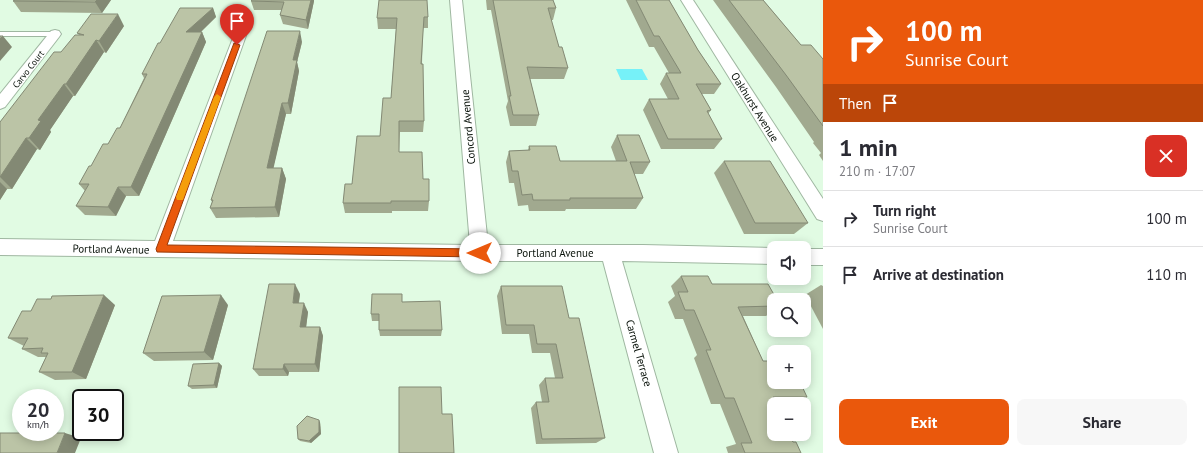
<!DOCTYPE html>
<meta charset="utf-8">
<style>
:root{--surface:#fff;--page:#f7f7f7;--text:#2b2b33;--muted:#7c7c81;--line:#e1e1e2;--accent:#ea580c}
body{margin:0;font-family:"PT Sans",sans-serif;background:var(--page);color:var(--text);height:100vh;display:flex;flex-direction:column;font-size:15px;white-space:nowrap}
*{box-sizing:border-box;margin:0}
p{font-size:13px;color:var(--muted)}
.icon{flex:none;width:22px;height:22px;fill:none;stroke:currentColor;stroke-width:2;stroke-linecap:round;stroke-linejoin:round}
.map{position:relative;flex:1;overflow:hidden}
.sheet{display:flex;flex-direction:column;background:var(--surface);width:380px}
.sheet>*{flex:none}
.banner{background:#ea580c;color:#fff;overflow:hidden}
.fabs{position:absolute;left:767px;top:241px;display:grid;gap:8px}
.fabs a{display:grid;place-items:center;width:44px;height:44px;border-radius:8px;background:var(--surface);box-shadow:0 2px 10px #0003;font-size:20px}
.speed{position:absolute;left:12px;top:389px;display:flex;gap:8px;font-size:20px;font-weight:700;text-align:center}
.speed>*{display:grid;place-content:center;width:52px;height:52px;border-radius:50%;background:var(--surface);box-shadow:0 2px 10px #0003;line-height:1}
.speed small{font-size:10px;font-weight:400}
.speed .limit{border:2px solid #111;border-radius:6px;background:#fff;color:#111}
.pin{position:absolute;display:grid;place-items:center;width:34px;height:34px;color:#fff;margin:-41px -17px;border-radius:50% 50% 50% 0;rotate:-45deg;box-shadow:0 0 4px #0007}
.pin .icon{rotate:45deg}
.me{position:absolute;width:44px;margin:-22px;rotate:270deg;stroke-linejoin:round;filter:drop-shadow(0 0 3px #0008)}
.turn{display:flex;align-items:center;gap:14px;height:84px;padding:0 16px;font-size:18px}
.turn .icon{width:52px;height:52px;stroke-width:2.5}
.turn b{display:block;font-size:28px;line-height:34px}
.then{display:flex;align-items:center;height:38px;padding:0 16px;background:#0003;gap:8px;font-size:15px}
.round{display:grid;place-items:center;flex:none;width:42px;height:42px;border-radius:8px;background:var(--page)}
.head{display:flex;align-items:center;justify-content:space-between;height:68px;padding:0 16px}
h1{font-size:24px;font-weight:800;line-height:30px}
.cta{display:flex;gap:8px;margin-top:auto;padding:8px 16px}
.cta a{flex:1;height:46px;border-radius:8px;background:var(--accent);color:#fff;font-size:16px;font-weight:800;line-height:46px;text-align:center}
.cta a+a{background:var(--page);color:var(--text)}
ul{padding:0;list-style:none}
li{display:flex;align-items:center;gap:12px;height:56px;padding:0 16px;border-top:1px solid var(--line)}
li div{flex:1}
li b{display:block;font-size:15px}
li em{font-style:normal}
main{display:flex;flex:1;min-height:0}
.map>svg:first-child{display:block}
</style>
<main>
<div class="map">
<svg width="823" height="453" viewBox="0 0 823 453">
<rect width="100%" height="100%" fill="#e1fbe3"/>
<path fill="#76f1f8" d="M 616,69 L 642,69 L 648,80 L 621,80 Z"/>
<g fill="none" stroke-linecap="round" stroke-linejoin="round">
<defs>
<path id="service" d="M 0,32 L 55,32 L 58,34 L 55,36 L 0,36 Z"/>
<g id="minor">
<path d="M 450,0 L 462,0 L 488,245 L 643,245 L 774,248 L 774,264 L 622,261 L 678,453 L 654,453 L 603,261 L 480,261 L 0,255 L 0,239 L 155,241 L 236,30 L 238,27 L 246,27 L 248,30 L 173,241 L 470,245 Z"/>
<path d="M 681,0 L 693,0 L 823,199 L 823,221 L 817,219 Z"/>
<path d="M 55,30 L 59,31 L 61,34 L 59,37 L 5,107 L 0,109 L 0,94 L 51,31 Z"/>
<rect x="804" y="249" width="19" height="16"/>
</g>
</defs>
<use href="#service" stroke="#9fb7a1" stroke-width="2"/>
<use href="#minor" stroke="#9fb7a1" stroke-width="2"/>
<use href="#service" fill="#fff" fill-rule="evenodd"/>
<use href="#minor" fill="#fff" fill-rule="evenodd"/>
</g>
<g fill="#a1a98f">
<path d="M 111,0 L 102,13 L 21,12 L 13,1 Z"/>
<path d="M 486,0 L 553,0 L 556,8 L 553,20 L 551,20 L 559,47 L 568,68 L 564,79 L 530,79 L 539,115 L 536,126 L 510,126 L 506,107 L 508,101 L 491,10 L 487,10 Z"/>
<path d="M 626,0 L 669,0 L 698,50 L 721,84 L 714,94 L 702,94 L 711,110 L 708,114 L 722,139 L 714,149 L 661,149 L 643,110 L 649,99 L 668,99 L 660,84 L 666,73 L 669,73 L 654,47 L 649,47 Z"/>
<path d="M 713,0 L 763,0 L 801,45 L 823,59 L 823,161 L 819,155 L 821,153 L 813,143 L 814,142 L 776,87 Z"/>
<path d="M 251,1 L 314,1 L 308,29 L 283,24 L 280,15 L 282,10 L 254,10 Z"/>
<path d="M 213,8 L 216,17 L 201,32 L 202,32 L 206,42 L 139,196 L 126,196 L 116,216 L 85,215 L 76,206 L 85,191 L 79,184 L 120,128 L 144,78 L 142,74 L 160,43 Z"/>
<path d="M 428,17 L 428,28 L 423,28 L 422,64 L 424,121 L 423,132 L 400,132 L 399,152 L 423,179 L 429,201 L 428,211 L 392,211 L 392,213 L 345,213 L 343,203 L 352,184 L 380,136 L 391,98 L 396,29 L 378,29 L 377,18 Z"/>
<path d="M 124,26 L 106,53 L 104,52 L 75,96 L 73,96 L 50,130 L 51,132 L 40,150 L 37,149 L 12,189 L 7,189 L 0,200 L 0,122 L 61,52 L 79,35 L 77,33 Z"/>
<path d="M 302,42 L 297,62 L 299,71 L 291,114 L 286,114 L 273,168 L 282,168 L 286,179 L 279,217 L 216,218 L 210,208 L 212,202 L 211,200 Z"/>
<path d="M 617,135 L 650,162 L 643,174 L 634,174 L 643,198 L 636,209 L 566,209 L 565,211 L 529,211 L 528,205 L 518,206 L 514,183 L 509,183 L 506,162 L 509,151 L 528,150 L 529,146 L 560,161 L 616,161 L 611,147 Z"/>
<path d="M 724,161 L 808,223 L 794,234 L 744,234 L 714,173 Z"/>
<path d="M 681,276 L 774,300 L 774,310 L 766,316 L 743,316 L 763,361 L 807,397 L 790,403 L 776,403 L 793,442 L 801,453 L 728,453 L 726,447 L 736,444 L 720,404 L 711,404 L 694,358 L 697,355 L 683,319 L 675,319 L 668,302 L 675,296 L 671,286 Z"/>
<path d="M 821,285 L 823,286 L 823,329 L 805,295 Z"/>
<path d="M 501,286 L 569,318 L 605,438 L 596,443 L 536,444 L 531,408 L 536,402 L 542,402 L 539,385 L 545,378 L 555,378 L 550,353 L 532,353 L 529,334 L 502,334 L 497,296 Z"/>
<path d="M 300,294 L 299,303 L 308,312 L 306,327 L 320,327 L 323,336 L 319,372 L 289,372 L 288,376 L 259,376 L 253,369 Z"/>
<path d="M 403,302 L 442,330 L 441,336 L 380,336 L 379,330 L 379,321 L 372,321 L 371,314 Z"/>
<path d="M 115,305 L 86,379 L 55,380 L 39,372 L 46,357 L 38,357 L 22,349 L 24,346 L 8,338 Z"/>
<path d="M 228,305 L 213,360 L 154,361 L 143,353 Z"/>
<path d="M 219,363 L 222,366 L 217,388 L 192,389 L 188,386 Z"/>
<path d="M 320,422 L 321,434 L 311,443 L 300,441 L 298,439 Z"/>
</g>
<g fill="#838974">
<path d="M 97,0 L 111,0 L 102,13 L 95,2 Z"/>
<path d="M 311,0 L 314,0 L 314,1 L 308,29 L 306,20 Z"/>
<path d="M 213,8 L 216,17 L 190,42 L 186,32 Z"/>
<path d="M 118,14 L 124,26 L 106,53 L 99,41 Z"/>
<path d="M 300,31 L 302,42 L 297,62 L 299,71 L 291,114 L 288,103 L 293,60 Z"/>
<path d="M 202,32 L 206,42 L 139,196 L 131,187 Z"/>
<path d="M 3,36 L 12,47 L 0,61 L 0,39 Z"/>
<path d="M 96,40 L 104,52 L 75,96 L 66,84 Z"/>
<path d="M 64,84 L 73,96 L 50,130 L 51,132 L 40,150 L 29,138 L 38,120 Z"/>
<path d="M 282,103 L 286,114 L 271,179 L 267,168 Z"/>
<path d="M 26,138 L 37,149 L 12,189 L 0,177 Z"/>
<path d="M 282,168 L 286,179 L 279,217 L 275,207 Z"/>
<path d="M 0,182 L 7,189 L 0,200 Z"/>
<path d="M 118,187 L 126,196 L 116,216 L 108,207 Z"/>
<path d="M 295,284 L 300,294 L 297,312 L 293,303 Z"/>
<path d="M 104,295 L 115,305 L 86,379 L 72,372 Z"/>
<path d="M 221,295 L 228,305 L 213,360 L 204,352 Z"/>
<path d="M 304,303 L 308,312 L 305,336 L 300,327 Z"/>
<path d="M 320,327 L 323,336 L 319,372 L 315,364 Z"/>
<path d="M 219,363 L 222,366 L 217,388 L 214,385 Z"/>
<path d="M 284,364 L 289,372 L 288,376 L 283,369 Z"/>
<path d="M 319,420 L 320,422 L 321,434 L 311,443 L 309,441 Z"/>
<path d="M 65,433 L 81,438 L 75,453 L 57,453 Z"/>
</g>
<g fill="#bbc4a6" stroke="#838974">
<path d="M 15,0 L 97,0 L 95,2 L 13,1 Z"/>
<path d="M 252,0 L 311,0 L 306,20 L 280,15 L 284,2 L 251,1 Z"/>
<path d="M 379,0 L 427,0 L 428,17 L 424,17 L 421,64 L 423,64 L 424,121 L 399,121 L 399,152 L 422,152 L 423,179 L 429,179 L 429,201 L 391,201 L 391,203 L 343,203 L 345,184 L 352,184 L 357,136 L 380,136 L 383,98 L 391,98 L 397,18 L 377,18 Z"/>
<path d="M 493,0 L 553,0 L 556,8 L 548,8 L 559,47 L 562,47 L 568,68 L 527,67 L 539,115 L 513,115 L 509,96 L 511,96 Z"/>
<path d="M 636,0 L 669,0 L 698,50 L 721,84 L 696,84 L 711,110 L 707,111 L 722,139 L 668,139 L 649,99 L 679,99 L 666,73 L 681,73 L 659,36 L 654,36 Z"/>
<path d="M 729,0 L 763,0 L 801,45 L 811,45 L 823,59 L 823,126 L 786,75 Z"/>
<path d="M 180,8 L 213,8 L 186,32 L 202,32 L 131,187 L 118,187 L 108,207 L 76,206 L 89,184 L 79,184 L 89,166 L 91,166 L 103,144 L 108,144 L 117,128 L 120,128 L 147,74 L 142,74 L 158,43 L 160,43 Z"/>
<path d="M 91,14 L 118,14 L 99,41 L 96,40 L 66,84 L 64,84 L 38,120 L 41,121 L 29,138 L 26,138 L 0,177 L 0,122 L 54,52 L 61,52 L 75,35 L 84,35 L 77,33 Z"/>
<path d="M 267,31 L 300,31 L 293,60 L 297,60 L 288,103 L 282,103 L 267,168 L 282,168 L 275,207 L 210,208 L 213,200 L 211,200 Z"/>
<path d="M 0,36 L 3,36 L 0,39 Z"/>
<path d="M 617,135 L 639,135 L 650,162 L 630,162 L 643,198 L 570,198 L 570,200 L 533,200 L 532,194 L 522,195 L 518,171 L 512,171 L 509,151 L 530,150 L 529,146 L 556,146 L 560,161 L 627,161 Z"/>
<path d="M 724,161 L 770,161 L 808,223 L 755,223 Z"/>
<path d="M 681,276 L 708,276 L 712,284 L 768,284 L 777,300 L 774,300 L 774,306 L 738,307 L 763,361 L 774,361 L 774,382 L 800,382 L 807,397 L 773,397 L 776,404 L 774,404 L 774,434 L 789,434 L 793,442 L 796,442 L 801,453 L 745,453 L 741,443 L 752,443 L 734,398 L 725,398 L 706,350 L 711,350 L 694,310 L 685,310 L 678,292 L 688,292 Z"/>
<path d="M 269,284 L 295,284 L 293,303 L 304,303 L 300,327 L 320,327 L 315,364 L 284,364 L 283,369 L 253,369 Z"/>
<path d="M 501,286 L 562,286 L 569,318 L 579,318 L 605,438 L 542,439 L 536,402 L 549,402 L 545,378 L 563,378 L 556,344 L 537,344 L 534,325 L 506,325 Z"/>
<path d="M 372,294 L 402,294 L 402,302 L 440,301 L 442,330 L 379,330 L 379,314 L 371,314 Z"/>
<path d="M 104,295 L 72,372 L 39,372 L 48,353 L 41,353 L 43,348 L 22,349 L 28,338 L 8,338 L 22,311 L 31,311 L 37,299 L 51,299 L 52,296 Z"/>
<path d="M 221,295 L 204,352 L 143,353 L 162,296 Z"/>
<path d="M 219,363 L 214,385 L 188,386 L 193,364 Z"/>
<path d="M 399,387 L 441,387 L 442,414 L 452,414 L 454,453 L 399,453 Z"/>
<path d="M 307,416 L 319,420 L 319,432 L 309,441 L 298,439 L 297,426 Z"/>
<path d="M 0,433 L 65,433 L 57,453 L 0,453 Z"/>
</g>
<path fill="#ea580c" stroke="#983908" d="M 234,43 L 240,45 L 167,245 L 480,249 L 483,250 L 484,253 L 483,256 L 480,257 L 157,252 L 156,249 Z"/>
<path fill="#f59e0b" d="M 217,94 L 221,97 L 184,197 L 183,200 L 177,200 L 176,197 L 214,97 Z"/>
<g text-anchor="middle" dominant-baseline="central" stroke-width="3" stroke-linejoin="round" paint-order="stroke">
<g font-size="9" fill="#09120a" stroke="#fff">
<text transform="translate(28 69) rotate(-52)">Carvo Court</text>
</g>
<g font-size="11" fill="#09120a" stroke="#fff">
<text transform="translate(755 107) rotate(58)">Oakhurst Avenue</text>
<text transform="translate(468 127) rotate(-95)">Concord Avenue</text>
<text transform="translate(111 249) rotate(1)">Portland Avenue</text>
<text x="555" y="253">Portland Avenue</text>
<text transform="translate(639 353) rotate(74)">Carmel Terrace</text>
</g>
</g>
</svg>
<div class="fabs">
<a><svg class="icon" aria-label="sound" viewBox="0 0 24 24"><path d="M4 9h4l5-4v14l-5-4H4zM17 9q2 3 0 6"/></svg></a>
<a><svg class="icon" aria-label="search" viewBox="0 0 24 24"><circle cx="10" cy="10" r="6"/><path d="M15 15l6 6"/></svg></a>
<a>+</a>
<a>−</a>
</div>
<div class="speed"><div>20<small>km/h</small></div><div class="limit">30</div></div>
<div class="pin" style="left:237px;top:45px;background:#d93025"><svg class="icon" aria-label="arrive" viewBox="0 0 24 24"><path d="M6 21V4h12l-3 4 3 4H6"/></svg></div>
<svg class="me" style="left:480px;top:253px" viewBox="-20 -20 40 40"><circle r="19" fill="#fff"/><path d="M0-13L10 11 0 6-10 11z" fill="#ea580c"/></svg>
</div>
<section class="sheet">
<div class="banner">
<div class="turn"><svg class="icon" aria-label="right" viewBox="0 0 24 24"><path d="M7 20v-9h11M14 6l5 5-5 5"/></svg><div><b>100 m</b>Sunrise Court</div></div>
<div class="then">Then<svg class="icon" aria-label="arrive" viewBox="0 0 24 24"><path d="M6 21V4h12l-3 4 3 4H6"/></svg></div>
</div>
<div class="head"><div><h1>1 min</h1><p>210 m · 17:07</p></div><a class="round" style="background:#d93025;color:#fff"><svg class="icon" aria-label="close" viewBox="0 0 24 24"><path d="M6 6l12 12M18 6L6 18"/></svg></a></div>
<ul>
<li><svg class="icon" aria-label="right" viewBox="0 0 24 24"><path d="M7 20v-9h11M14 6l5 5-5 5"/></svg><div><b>Turn right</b><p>Sunrise Court</p></div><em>100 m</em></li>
<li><svg class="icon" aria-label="arrive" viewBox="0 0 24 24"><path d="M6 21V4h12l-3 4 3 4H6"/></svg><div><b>Arrive at destination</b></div><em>110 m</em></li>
</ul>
<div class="cta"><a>Exit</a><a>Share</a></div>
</section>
</main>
